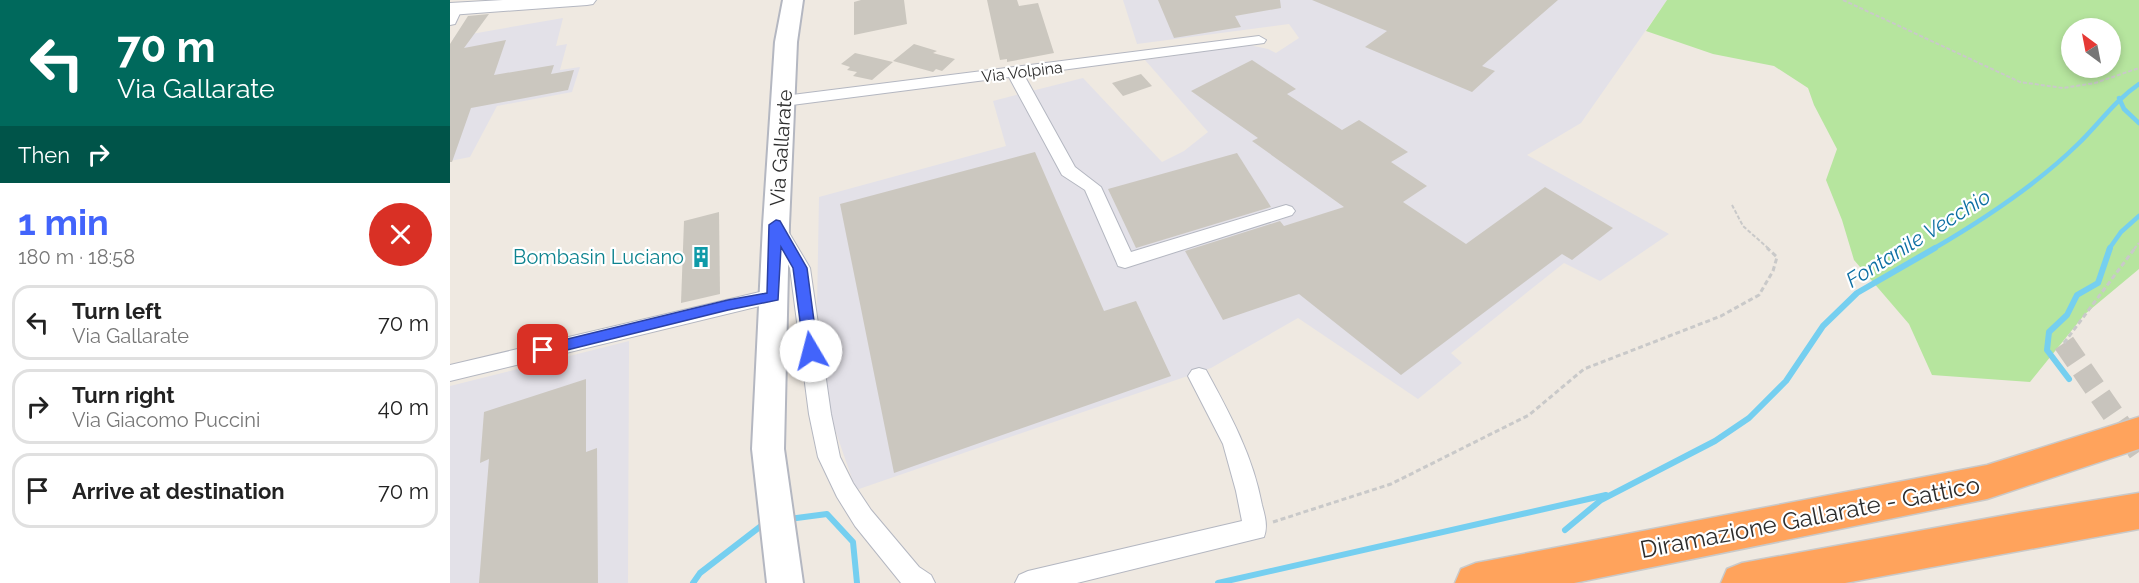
<!DOCTYPE html>
<meta charset="utf-8">
<style>
:root{--surface:#fff;--page:#f6f6f6;--text:#222;--muted:#767676;--line:#e0e0e0;--accent:#4264fb}
body{margin:0;font-family:Raleway,sans-serif;background:var(--page);color:var(--text);height:100vh;display:flex;flex-direction:column;font-size:22px;white-space:nowrap}
*{box-sizing:border-box;margin:0}
p{font-size:20px;color:var(--muted)}
.icon{flex:none;width:33px;height:33px;fill:none;stroke:currentColor;stroke-width:2;stroke-linecap:round;stroke-linejoin:round}
.map{position:relative;flex:1;overflow:hidden}
.sheet{display:flex;flex-direction:column;background:var(--surface);width:450px}
.sheet>*{flex:none}
.hud{background:#00695c;color:#fff;overflow:hidden}
.needle{width:39px;rotate:328deg}
.tools{position:absolute;left:1611px;top:18px;display:grid;gap:12px}
.tools a{display:grid;place-items:center;width:60px;height:60px;border-radius:50%;background:var(--surface);box-shadow:0 3px 9px #0003;font-size:30px}
.pin{position:absolute;display:grid;place-items:center;width:51px;height:51px;color:#fff;margin:-26px;border-radius:12px;box-shadow:0 3px 9px #0006}
.me{position:absolute;width:66px;margin:-33px;rotate:352deg;stroke-linejoin:round;filter:drop-shadow(0 0 4px #0008)}
.turn{display:flex;align-items:center;gap:21px;height:126px;padding:0 18px;font-size:27px}
.turn .icon{width:78px;height:78px;stroke-width:2.5}
.turn b{display:block;font-size:42px;line-height:51px}
.then{display:flex;align-items:center;height:57px;padding:0 18px;background:#0003;gap:12px;font-size:22px}
.round{display:grid;place-items:center;flex:none;width:63px;height:63px;border-radius:32px;background:var(--page)}
.overview{display:flex;align-items:center;justify-content:space-between;height:102px;padding:0 18px}
h1{font-size:36px;font-weight:700;line-height:45px;color:var(--accent)}
ul{padding:0;list-style:none}
li{display:flex;align-items:center;gap:18px;height:75px;margin:0 12px 9px;padding:0 6px;border:3px solid var(--line);border-radius:18px}
li div{flex:1}
li b{display:block;font-size:22px}
li em{font-style:normal}
main{display:flex;flex:1;min-height:0}
.map>svg:first-child{display:block}
</style>
<main>
<section class="sheet">
<div class="hud">
<div class="turn"><svg class="icon" aria-label="left" viewBox="0 0 24 24"><path d="M17 20v-9H6M10 6l-5 5 5 5"/></svg><div><b>70 m</b>Via Gallarate</div></div>
<div class="then">Then<svg class="icon" aria-label="right" viewBox="0 0 24 24"><path d="M7 20v-9h11M14 6l5 5-5 5"/></svg></div>
</div>
<div class="overview"><div><h1>1 min</h1><p>180 m · 18:58</p></div><a class="round" style="background:#d93025;color:#fff"><svg class="icon" aria-label="close" viewBox="0 0 24 24"><path d="M6 6l12 12M18 6L6 18"/></svg></a></div>
<ul>
<li><svg class="icon" aria-label="left" viewBox="0 0 24 24"><path d="M17 20v-9H6M10 6l-5 5 5 5"/></svg><div><b>Turn left</b><p>Via Gallarate</p></div><em>70 m</em></li>
<li><svg class="icon" aria-label="right" viewBox="0 0 24 24"><path d="M7 20v-9h11M14 6l5 5-5 5"/></svg><div><b>Turn right</b><p>Via Giacomo Puccini</p></div><em>40 m</em></li>
<li><svg class="icon" aria-label="arrive" viewBox="0 0 24 24"><path d="M6 21V4h12l-3 4 3 4H6"/></svg><div><b>Arrive at destination</b></div><em>70 m</em></li>
</ul>
</section>
<div class="map">
<svg width="1689" height="583" viewBox="0 0 1689 583">
<rect width="100%" height="100%" fill="#efe9e1"/>
<g fill="#e3e1e8">
<path d="M 673,0 L 1217,0 L 1131,123 L 1077,155 L 1219,234 L 1150,281 L 1114,263 L 1001,353 L 1012,363 L 968,399 L 848,318 L 761,368 L 406,490 L 382,421 L 367,309 L 369,197 L 556,146 L 543,101 L 633,78 L 712,162 L 734,151 L 758,132 L 695,60 L 799,45 L 818,49 L 826,53 L 849,38 L 839,24 L 687,44 Z"/>
<path d="M 113,18 L 106,46 L 117,44 L 110,70 L 130,67 L 122,92 L 47,106 L 20,157 L 0,161 L 0,48 L 4,37 Z"/>
<path d="M 179,341 L 178,583 L 0,583 L 0,386 Z"/>
</g>
<path fill="#b6e59e" fill-rule="evenodd" d="M 1217,0 L 1689,0 L 1689,269 L 1635,314 L 1580,382 L 1482,375 L 1459,324 L 1404,260 L 1392,220 L 1376,180 L 1387,149 L 1364,105 L 1358,88 L 1324,66 L 1263,54 L 1196,31 ZM 1660,28 L 1660,68 L 1622,68 L 1622,28 Z"/>
<g fill="none" stroke-linecap="round" stroke-linejoin="round">
<g stroke="#75cff0" stroke-width="4.5">
<path d="M 1669,98 L 1674,109 L 1689,123"/>
<path d="M 1483,249 C 1531,221 1587,184 1627,145 C 1649,124 1664,101 1689,84"/>
<path d="M 1659,249 L 1671,232 L 1689,216"/>
</g>
<g stroke="#75cff0" stroke-width="6">
<path d="M 1619,379 L 1597,350 L 1599,332 L 1617,315 L 1627,295 L 1648,283 L 1660,248"/>
<path d="M 339,519 L 377,514 L 403,542 L 407,583"/>
<path d="M 1115,530 L 1151,500 L 1265,441 L 1299,418 L 1336,381 L 1373,326 L 1407,293 L 1485,248"/>
<path d="M 243,583 L 250,573 L 315,523"/>
<path d="M 768,583 L 1156,495"/>
</g>
</g>
<g fill="#cbc7bf">
<path d="M 411,0 L 454,0 L 457,24 L 404,35 L 404,2 Z"/>
<path d="M 537,0 L 567,0 L 569,6 L 588,3 L 604,53 L 557,62 L 557,59 L 550,60 Z"/>
<path d="M 708,0 L 830,0 L 831,8 L 785,16 L 791,27 L 724,38 Z"/>
<path d="M 862,0 L 1108,0 L 1032,66 L 1045,71 L 1022,92 L 915,47 L 937,31 Z"/>
<path d="M 39,14 L 14,48 L 56,40 L 44,75 L 104,65 L 101,74 L 124,70 L 118,90 L 21,108 L 2,162 L 0,162 L 0,44 L 18,16 Z"/>
<path d="M 464,44 L 487,51 L 483,53 L 505,59 L 492,71 L 486,69 L 483,72 L 443,61 Z"/>
<path d="M 405,53 L 443,62 L 422,80 L 403,76 L 407,72 L 397,70 L 400,67 L 391,64 Z"/>
<path d="M 802,60 L 846,89 L 837,94 L 892,130 L 909,120 L 958,152 L 941,162 L 977,186 L 953,202 L 1016,244 L 1095,187 L 1163,228 L 1122,260 L 1112,254 L 951,375 L 849,294 L 773,320 L 735,251 L 830,221 L 834,226 L 894,207 L 802,141 L 808,138 L 741,91 Z"/>
<path d="M 691,74 L 702,86 L 673,96 L 662,83 Z"/>
<path d="M 585,152 L 654,311 L 686,301 L 721,376 L 444,473 L 390,204 Z"/>
<path d="M 787,153 L 821,207 L 686,248 L 658,189 Z"/>
<path d="M 269,212 L 270,294 L 231,303 L 234,221 Z"/>
<path d="M 136,379 L 136,452 L 147,448 L 148,583 L 29,583 L 39,459 L 30,463 L 34,412 Z"/>
</g>
<g fill="none" stroke-linecap="round" stroke-linejoin="round">
<path stroke="#c8c4bd" stroke-width="22" stroke-dasharray="22 10" stroke-linecap="butt" d="M 1614,343 L 1689,452"/>
<defs>
<g id="minor">
<path d="M 5,5 L 12,9 L 5,24 L 0,25 L 0,6 Z"/>
<path d="M 809,36 L 816,40 L 814,43 L 574,75 L 625,167 L 651,187 L 681,252 L 836,205 L 842,207 L 845,211 L 842,215 L 675,268 L 668,266 L 666,261 L 635,190 L 612,175 L 559,77 L 334,106 L 326,101 L 334,96 Z"/>
<path d="M 326,219 L 332,221 L 360,268 L 381,414 L 390,457 L 403,483 L 421,510 L 469,567 L 481,575 L 485,583 L 451,583 L 405,526 L 387,497 L 368,457 L 359,414 L 340,268 L 317,225 L 320,221 Z"/>
<path d="M 323,289 L 330,291 L 333,296 L 330,301 L 0,381 L 0,365 Z"/>
<path d="M 749,368 L 756,370 C 780,414 803,456 812,505 C 815,516 818,526 814,537 L 627,583 L 565,583 L 569,575 L 578,571 L 792,521 L 786,491 L 773,444 L 738,376 L 742,370 Z"/>
</g>
<path id="tertiary" d="M 53,0 L 146,0 L 143,4 L 137,5 L 0,15 L 0,3 Z"/>
<path id="secondary" d="M 333,0 L 353,0 L 347,42 L 339,225 L 334,449 L 353,583 L 317,583 L 302,449 L 313,225 L 325,42 Z"/>
<g id="motorway">
<path d="M 1689,417 L 1689,449 L 1537,499 L 1124,583 L 1005,583 L 1011,569 L 1026,563 L 1537,465 Z"/>
<path d="M 1689,493 L 1689,529 L 1395,583 L 1271,583 L 1277,569 L 1292,563 L 1573,512 Z"/>
</g>
</defs>
<use href="#minor" stroke="#b4b7c1" stroke-width="2"/>
<use href="#tertiary" stroke="#b4b7c1" stroke-width="2"/>
<use href="#secondary" stroke="#b4b7c1" stroke-width="4"/>
<use href="#motorway" stroke="#c9c9c9" stroke-width="3"/>
<g stroke="#c9c9c9" stroke-width="2" stroke-dasharray="4 2" stroke-linecap="butt">
<path d="M 1393,0 L 1570,82 L 1613,88 L 1645,83 L 1689,68"/>
<path d="M 1282,205 L 1293,226 L 1319,249"/>
<path d="M 1684,249 L 1689,243"/>
</g>
<g stroke="#c9c9c9" stroke-width="3" stroke-dasharray="5 3" stroke-linecap="butt">
<path d="M 1614,343 L 1685,248"/>
<path d="M 823,522 L 941,484 L 1079,415 L 1134,369 L 1271,316 L 1309,295 L 1323,271 L 1327,257 L 1317,248"/>
</g>
<use href="#minor" fill="#fff" fill-rule="evenodd"/>
<use href="#tertiary" fill="#fff" fill-rule="evenodd"/>
<use href="#secondary" fill="#fff" fill-rule="evenodd"/>
<use href="#motorway" fill="#ffa35c" fill-rule="evenodd"/>
</g>
<path fill="#4264fb" stroke="#2b41a3" stroke-width="1.5" d="M 326,220 L 330,221 L 357,268 L 368,351 L 366,355 L 356,355 L 354,351 L 343,268 L 331,247 L 328,300 L 278,310 L 93,356 L 88,354 L 86,350 L 88,346 L 93,345 L 278,300 L 317,293 L 319,225 Z"/>
<defs>
<symbol id="building-bare" viewBox="-9 -9 18 18"><path d="M-4-6H4V6H1V3H-1V6H-4ZM-2.5-4.3h1.7v1.8h-1.7ZM.8-4.3h1.7v1.8H.8ZM-2.5-1h1.7V.8h-1.7ZM.8-1h1.7V.8H.8Z" fill="#0f9aa8" stroke="#fff" stroke-width="2.5" paint-order="stroke"/></symbol>
</defs>
<g fill-rule="evenodd">
<use href="#building-bare" x="236" y="242" width="30" height="30"/>
</g>
<g text-anchor="middle" dominant-baseline="central" stroke-width="4.5" stroke-linejoin="round" paint-order="stroke">
<g font-size="16" fill="#2e2e2e" stroke="#fff">
<text transform="translate(572 72) rotate(-7)">Via Volpina</text>
</g>
<g font-size="20" fill="#2e2e2e" stroke="#fff">
<text transform="translate(331 148) rotate(-86)">Via Gallarate</text>
</g>
<g font-size="20" fill="#0d838f" stroke="#fff" text-anchor="end">
<text x="234" y="257">Bombasin Luciano</text>
</g>
<g font-size="21" font-style="italic" fill="#0d6fa3" stroke="#fff">
<text transform="translate(1468 238) rotate(-32)">Fontanile Vecchio</text>
</g>
<g font-size="24" fill="#2e2e2e" stroke="#fff">
<text transform="translate(1360 517) rotate(-11)">Diramazione Gallarate - Gattico</text>
</g>
</g>
</svg>
<div class="tools">
<a><svg class="needle" viewBox="-14 -14 28 28"><path d="M0-13l5 13h-10z" fill="#e53935"/><path d="M0 13l5-13h-10z" fill="#767676"/></svg></a>
</div>
<div class="pin" style="left:93px;top:350px;background:#d93025"><svg class="icon" aria-label="arrive" viewBox="0 0 24 24"><path d="M6 21V4h12l-3 4 3 4H6"/></svg></div>
<svg class="me" style="left:361px;top:351px" viewBox="-20 -20 40 40"><circle r="19" fill="#fff"/><path d="M0-13L10 11 0 6-10 11z" fill="#4264fb"/></svg>
</div>
</main>
